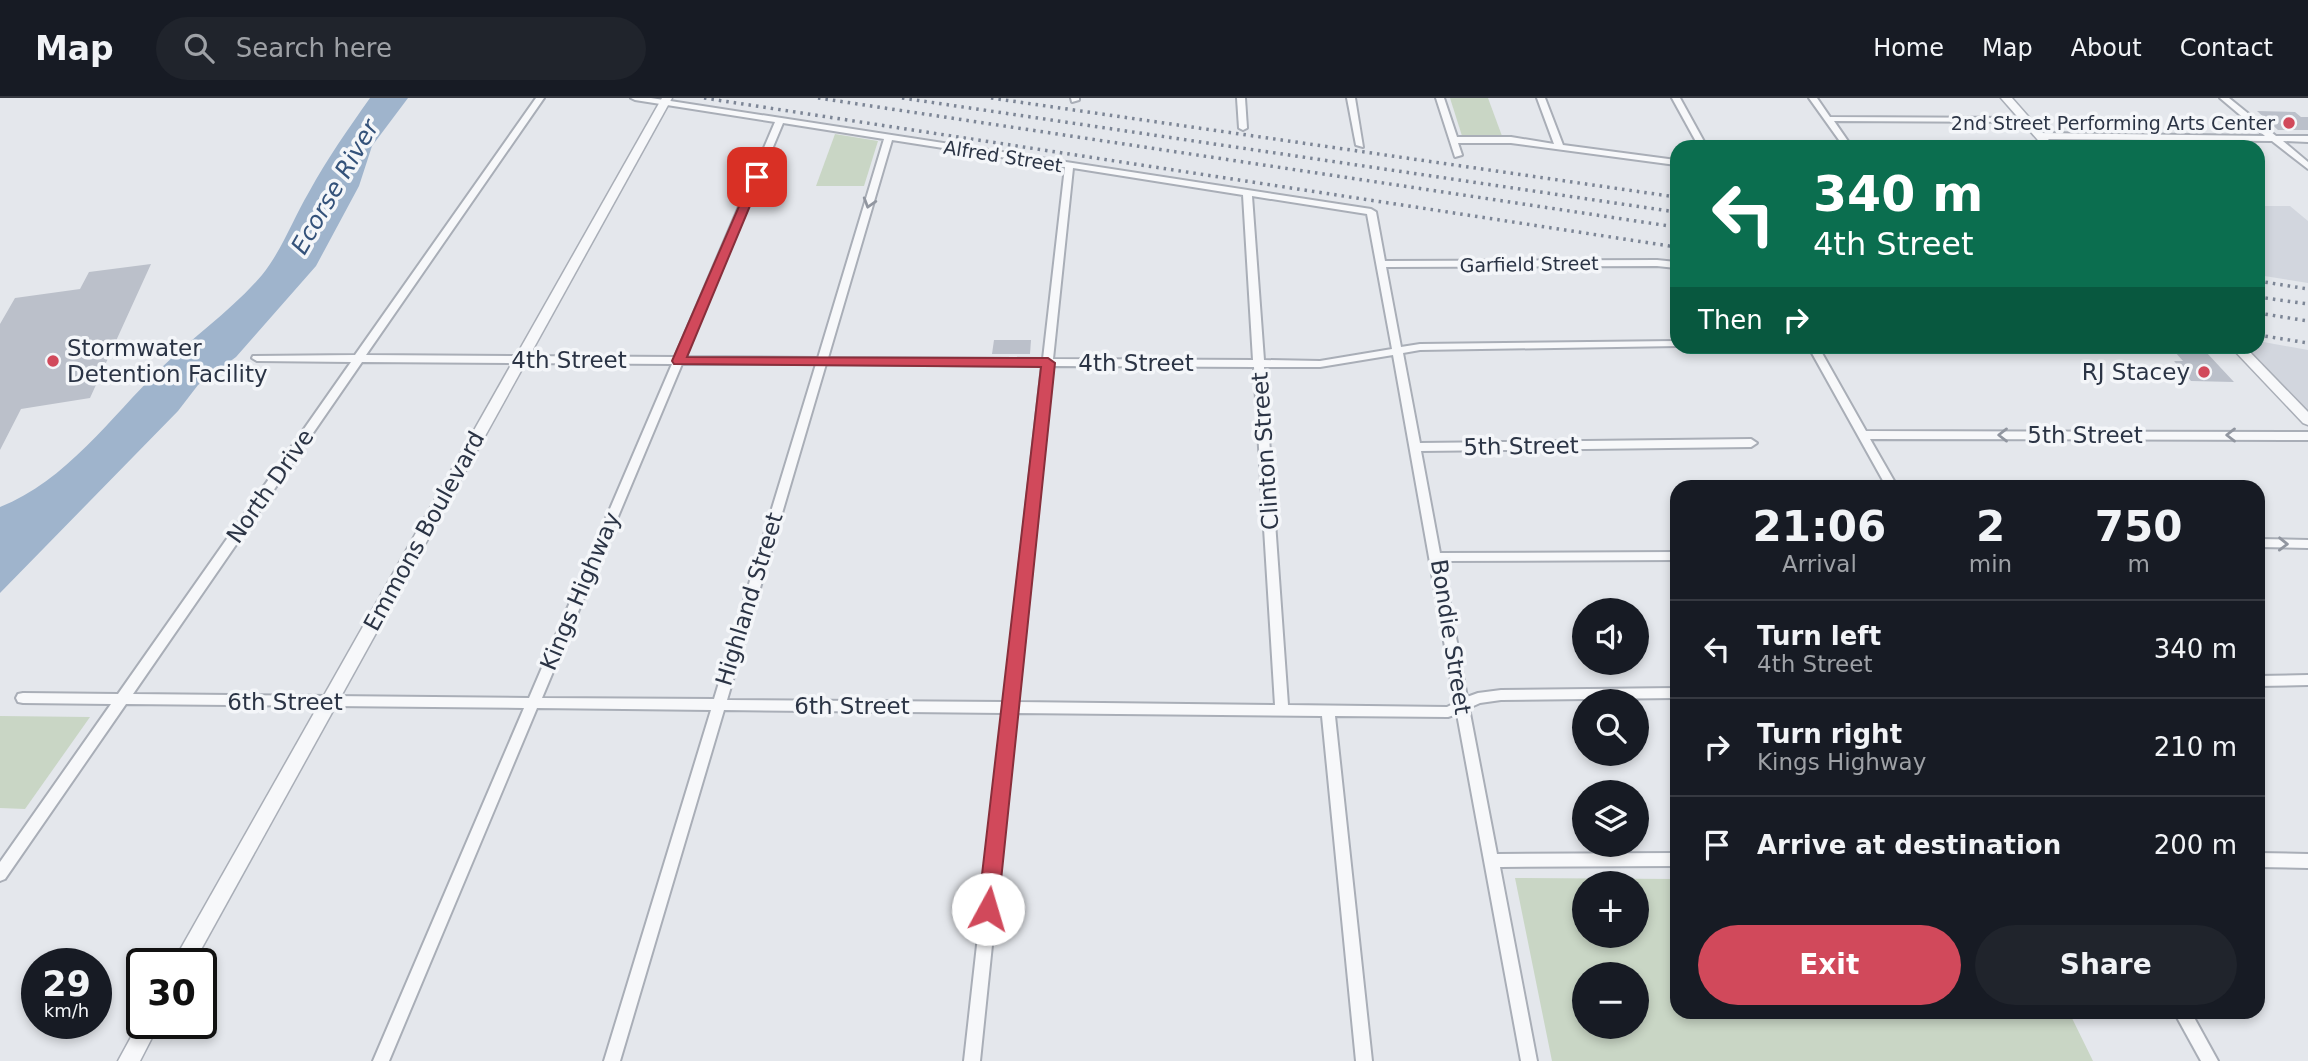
<!DOCTYPE html>
<meta charset="utf-8">
<style>
:root{--surface:#171b24;--page:#20242c;--text:#f1f3f6;--muted:#9ea1a6;--line:#363941;--accent:#d1495b}
body{margin:0;font-family:"DejaVu Sans",sans-serif;background:var(--page);color:var(--text);height:100vh;display:flex;flex-direction:column;font-size:26px;white-space:nowrap}
*{box-sizing:border-box;margin:0}
p{font-size:23px;color:var(--muted)}
.icon{flex:none;width:38px;height:38px;fill:none;stroke:currentColor;stroke-width:2;stroke-linecap:round;stroke-linejoin:round}
.map{position:relative;flex:1;overflow:hidden}
.sheet{position:absolute;left:1670px;top:382px;width:595px;height:539px;display:flex;flex-direction:column;background:var(--surface);border-radius:21px;box-shadow:0 4px 10px #0003}
.sheet>*{flex:none}
.hud{position:absolute;left:1670px;top:42px;width:595px;height:214px;border-radius:21px;box-shadow:0 4px 10px #0003;background:#0b6e4f;color:#fff;overflow:hidden}
.buttons{position:absolute;left:1572px;top:500px;display:grid;gap:14px}
.buttons a{display:grid;place-items:center;width:77px;height:77px;border-radius:50%;background:var(--surface);box-shadow:0 4px 10px #0003;font-size:35px}
.speed{position:absolute;left:21px;top:850px;display:flex;gap:14px;font-size:35px;font-weight:700;text-align:center}
.speed>*{display:grid;place-content:center;width:91px;height:91px;border-radius:50%;background:var(--surface);box-shadow:0 4px 10px #0003;line-height:1}
.speed small{font-size:18px;font-weight:400}
.speed .limit{border:4px solid #111;border-radius:10px;background:#fff;color:#111}
.pin{position:absolute;display:grid;place-items:center;width:60px;height:60px;color:#fff;margin:-30px;border-radius:14px;box-shadow:0 4px 10px #0006}
.me{position:absolute;width:77px;margin:-38px;rotate:6deg;stroke-linejoin:round;filter:drop-shadow(0 0 5px #0008)}
.turn{display:flex;align-items:center;gap:24px;height:147px;padding:0 28px;font-size:32px}
.turn .icon{width:91px;height:91px;stroke-width:2.5}
.turn b{display:block;font-size:49px;line-height:60px}
.then{display:flex;align-items:center;height:66px;padding:0 28px;background:#0003;gap:14px;font-size:26px}
.eta{display:flex;justify-content:space-evenly;align-items:center;height:119px;text-align:center}
.eta b{font-size:42px;font-weight:700;line-height:49px}
.action{display:flex;gap:14px;margin-top:auto;padding:14px 28px}
.action a{flex:1;height:80px;border-radius:42px;background:var(--accent);color:#fff;font-size:28px;font-weight:700;line-height:80px;text-align:center}
.action a+a{background:var(--page);color:var(--text)}
ul{padding:0;list-style:none}
li{display:flex;align-items:center;gap:21px;height:98px;padding:0 28px;border-top:2px solid var(--line)}
li div{flex:1}
li b{display:block;font-size:26px}
li em{font-style:normal}
header{display:flex;align-items:center;gap:42px;box-sizing:border-box;height:98px;padding:0 35px;background:var(--surface);border-bottom:2px solid var(--line)}
header strong{font-size:33px}
nav{display:flex;gap:38px;margin-inline-start:auto;font-size:24px}
.search{width:490px;height:63px;background:var(--page);display:flex;align-items:center;gap:18px;box-sizing:border-box;padding:0 24px;border-radius:38px;color:var(--muted);font-size:26px}
.map>svg:first-child{display:block}
</style>
<header>
<strong>Map</strong>
<div class="search"><svg class="icon" aria-label="search" viewBox="0 0 24 24"><circle cx="10" cy="10" r="6"/><path d="M15 15l6 6"/></svg>Search here</div>
<nav><a>Home</a><a>Map</a><a>About</a><a>Contact</a></nav>
</header>
<div class="map">
<svg width="2308" height="963" viewBox="0 0 2308 963">
<rect width="100%" height="100%" fill="#e4e7ec"/>
<g fill="#d2d6de">
<path d="M 2258,108 L 2290,108 L 2308,123 L 2308,185 L 2258,177 Z"/>
<path d="M 2258,243 L 2308,252 L 2308,322 L 2236,249 L 2258,248 Z"/>
</g>
<g fill="#c9d6c5" fill-rule="evenodd">
<path d="M 1450,0 L 1488,0 L 1502,38 L 1462,38 Z"/>
<path d="M 835,36 L 878,43 L 864,88 L 816,88 Z"/>
<path d="M 0,618 L 90,619 L 25,711 L 0,710 Z"/>
<path d="M 1515,780 L 1676,781 L 1676,914 L 2069,914 L 2093,963 L 1552,963 ZM 1584,786 L 1636,786 L 1636,838 L 1584,838 ZM 1584,877 L 1636,877 L 1636,929 L 1584,929 Z"/>
</g>
<path fill="#9fb4cc" d="M 370,0 L 408,0 L 372,48 L 359,88 L 316,168 L 236,259 L 198,287 L 178,313 L 0,495 L 0,409 C 66,383 111,319 160,271 C 193,239 232,212 262,177 C 282,152 293,121 309,94 C 327,61 348,31 370,0 Z"/>
<g fill="#bbc0ca">
<path d="M 2257,13 L 2295,14 L 2301,19 L 2308,19 L 2308,32 L 2278,32 Z"/>
<path d="M 151,166 L 90,300 L 21,311 L 0,352 L 0,226 L 15,200 L 80,191 L 89,174 Z"/>
<path d="M 994,242 L 1031,242 L 1030,256 L 992,256 Z"/>
<path d="M 2175,254 L 2206,254 L 2234,284 L 2191,283 L 2174,263 L 2183,263 Z"/>
</g>
<g fill="none" stroke-linecap="round" stroke-linejoin="round">
<defs>
<g id="minor">
<path d="M 536,0 L 544,0 L 366,257 L 675,259 L 775,24 L 635,2 L 631,0 L 651,0 L 1371,111 L 1376,114 L 1385,163 L 1657,162 L 1676,164 L 1676,170 L 1657,168 L 1386,169 L 1401,249 L 1420,246 L 1676,243 L 1676,248 L 1679,248 L 1420,252 L 1403,255 L 1420,345 L 1751,341 L 1757,345 L 1751,349 L 1421,353 L 1440,455 L 1676,454 L 1676,462 L 1442,463 L 1467,599 L 1478,595 L 1501,592 L 1676,590 L 1676,600 L 1501,602 L 1480,605 L 1469,610 L 1497,756 L 1676,755 L 1676,768 L 1500,769 L 1537,963 L 1521,963 L 1457,616 L 1448,619 L 1335,618 L 1372,963 L 1356,963 L 1322,618 L 1016,615 L 980,963 L 964,963 L 1003,615 L 724,612 L 620,963 L 604,963 L 711,612 L 537,610 L 389,963 L 373,963 L 524,610 L 126,606 L 5,781 L 0,783 L 0,764 L 111,606 L 23,605 L 18,604 L 16,600 L 18,596 L 23,595 L 118,596 L 351,264 L 257,263 L 252,260 L 253,258 L 355,257 ZM 783,25 L 884,41 L 818,260 L 685,259 ZM 892,42 L 1065,69 L 1043,261 L 828,260 ZM 1073,70 L 1243,97 L 1253,262 L 1053,261 ZM 1252,98 L 1367,116 L 1392,251 L 1320,263 L 1264,262 ZM 1393,257 L 1455,605 L 1447,609 L 1288,607 L 1264,269 L 1320,269 ZM 362,264 L 672,266 L 529,600 L 133,596 ZM 682,266 L 816,266 L 714,601 L 542,600 ZM 826,266 L 1042,268 L 1004,604 L 727,602 ZM 1053,268 L 1254,269 L 1275,607 L 1018,604 Z"/>
<path d="M 1071,0 L 1079,0 L 1079,2 L 1072,4 Z"/>
<path d="M 1237,0 L 1245,0 L 1247,30 L 1243,32 L 1239,30 Z"/>
<path d="M 1347,0 L 1355,0 L 1363,49 L 1356,47 Z"/>
<path d="M 1436,0 L 1444,0 L 1457,39 L 1511,39 L 1554,46 L 1537,0 L 1545,0 L 1563,47 L 1676,62 L 1676,67 L 1511,45 L 1458,45 L 1462,57 L 1455,59 Z"/>
<path d="M 1672,0 L 1680,0 L 1707,49 L 1699,49 Z"/>
<path d="M 1809,0 L 1817,0 L 1830,19 L 2025,20 L 2029,22 L 2025,24 L 1834,23 L 1852,49 L 1844,49 Z"/>
<path d="M 2220,0 L 2229,0 L 2276,38 L 2308,38 L 2308,44 L 2283,43 L 2308,64 L 2308,71 L 2272,43 L 2040,41 L 2036,38 L 2040,35 L 2265,38 Z"/>
<path d="M 1808,248 L 1818,248 L 1866,333 L 2308,334 L 2308,342 L 1870,341 L 1897,388 L 1886,388 Z"/>
<path d="M 2258,441 L 2308,442 L 2308,450 L 2258,449 Z"/>
<path d="M 2308,577 L 2308,587 L 2258,588 L 2258,578 Z"/>
<path d="M 2258,755 L 2308,756 L 2308,770 L 2258,769 Z"/>
<path d="M 2174,914 L 2191,914 L 2218,963 L 2201,963 Z"/>
</g>
<g id="tertiary">
<path d="M 662,0 L 672,0 L 193,866 L 172,866 Z"/>
<path d="M 2001,0 L 2012,0 L 2055,49 L 2044,49 Z"/>
<path d="M 2230,248 L 2244,248 L 2308,314 L 2308,327 L 2303,325 Z"/>
<path d="M 142,919 L 142,926 L 159,926 L 140,963 L 118,963 Z"/>
</g>
</defs>
<use href="#minor" stroke="#a9aeb7" stroke-width="4"/>
<use href="#tertiary" stroke="#a9aeb7" stroke-width="3"/>
<use href="#minor" fill="#f7f8fa" fill-rule="evenodd"/>
<use href="#tertiary" fill="#f7f8fa" fill-rule="evenodd"/>
<g stroke="#7d8696" stroke-width="3.5" stroke-dasharray="2.5 5" stroke-linecap="butt">
<path d="M 704,0 L 1676,149"/>
<path d="M 818,0 L 1676,129"/>
<path d="M 902,0 L 1676,114"/>
<path d="M 991,0 L 1676,99"/>
<path d="M 2258,183 L 2308,191"/>
<path d="M 2258,199 L 2308,206"/>
<path d="M 2258,215 L 2308,223"/>
<path d="M 2258,237 L 2308,245"/>
</g>
</g>
<defs><path id="oneway-chevron" d="M-2-3.5L2.5 0L-2 3.5" fill="none" stroke-width="1.6" stroke-linecap="round" stroke-linejoin="round" transform="scale(1.75)"/></defs>
<g stroke="#9196a0">
<use href="#oneway-chevron" transform="translate(869 105) rotate(107)"/>
<use href="#oneway-chevron" transform="translate(2003 337) rotate(-180)"/>
<use href="#oneway-chevron" transform="translate(2231 337) rotate(-180)"/>
<use href="#oneway-chevron" transform="translate(2283 446) rotate(1)"/>
</g>
<path fill="#d1495b" stroke="#882f3b" stroke-width="2" d="M 753,76 L 762,79 L 687,259 L 1048,260 L 1055,265 L 998,811 L 995,818 L 988,820 L 981,818 L 978,811 L 1041,269 L 674,266 L 672,263 Z"/>
<g fill="#d1495b" stroke="#f4f6f9" stroke-width="2.5">
<circle cx="2289" cy="25" r="7"/>
<circle cx="53" cy="263" r="7"/>
<circle cx="2204" cy="274" r="7"/>
</g>
<g text-anchor="middle" dominant-baseline="central" stroke-width="7" stroke-linejoin="round" paint-order="stroke">
<g font-size="19" fill="#2b3445" stroke="#f4f6f9" text-anchor="end">
<text x="2275" y="25">2nd Street Performing Arts Center</text>
</g>
<g font-size="19" fill="#2b3445" stroke="#f4f6f9">
<text transform="translate(1003 58) rotate(9)">Alfred Street</text>
<text transform="translate(1529 166) rotate(-1)">Garfield Street</text>
</g>
<g font-size="23" fill="#2b3445" stroke="#f4f6f9" text-anchor="start">
<text x="67" y="250">Stormwater<tspan x="67" dy="26">Detention Facility</tspan></text>
<text x="2190" y="274" text-anchor="end">RJ Stacey</text>
</g>
<g font-size="23" fill="#2b3445" stroke="#f4f6f9">
<text x="569" y="262">4th Street</text>
<text x="1136" y="265">4th Street</text>
<text x="2085" y="337">5th Street</text>
<text transform="translate(1521 348) rotate(-1)">5th Street</text>
<text transform="translate(1265 353) rotate(-94)">Clinton Street</text>
<text transform="translate(270 388) rotate(-55)">North Drive</text>
<text transform="translate(424 433) rotate(-61)">Emmons Boulevard</text>
<text transform="translate(580 493) rotate(-67)">Kings Highway</text>
<text transform="translate(749 501) rotate(-73)">Highland Street</text>
<text transform="translate(1451 539) rotate(81)">Bondie Street</text>
<text x="285" y="604">6th Street</text>
<text x="852" y="608">6th Street</text>
</g>
<g font-size="24" font-style="italic" fill="#34527a" stroke="#f4f6f9">
<text transform="translate(335 89) rotate(-60)">Ecorse River</text>
</g>
</g>
</svg>
<div class="buttons">
<a><svg class="icon" aria-label="sound" viewBox="0 0 24 24"><path d="M4 9h4l5-4v14l-5-4H4zM17 9q2 3 0 6"/></svg></a>
<a><svg class="icon" aria-label="search" viewBox="0 0 24 24"><circle cx="10" cy="10" r="6"/><path d="M15 15l6 6"/></svg></a>
<a><svg class="icon" aria-label="layers" viewBox="0 0 24 24"><path d="M12 4l9 5-9 5-9-5zM3 14l9 5 9-5"/></svg></a>
<a>+</a>
<a>−</a>
</div>
<div class="speed"><div>29<small>km/h</small></div><div class="limit">30</div></div>
<div class="pin" style="left:757px;top:79px;background:#d93025"><svg class="icon" aria-label="arrive" viewBox="0 0 24 24"><path d="M6 21V4h12l-3 4 3 4H6"/></svg></div>
<svg class="me" style="left:988px;top:811px" viewBox="-20 -20 40 40"><circle r="19" fill="#fff"/><path d="M0-13L10 11 0 6-10 11z" fill="#d1495b"/></svg>
<div class="hud">
<div class="turn"><svg class="icon" aria-label="left" viewBox="0 0 24 24"><path d="M17 20v-9H6M10 6l-5 5 5 5"/></svg><div><b>340 m</b>4th Street</div></div>
<div class="then">Then<svg class="icon" aria-label="right" viewBox="0 0 24 24"><path d="M7 20v-9h11M14 6l5 5-5 5"/></svg></div>
</div>
<section class="sheet">
<div class="eta">
<div><b>21:06</b><p>Arrival</p></div>
<div><b>2</b><p>min</p></div>
<div><b>750</b><p>m</p></div>
</div>
<ul>
<li><svg class="icon" aria-label="left" viewBox="0 0 24 24"><path d="M17 20v-9H6M10 6l-5 5 5 5"/></svg><div><b>Turn left</b><p>4th Street</p></div><em>340 m</em></li>
<li><svg class="icon" aria-label="right" viewBox="0 0 24 24"><path d="M7 20v-9h11M14 6l5 5-5 5"/></svg><div><b>Turn right</b><p>Kings Highway</p></div><em>210 m</em></li>
<li><svg class="icon" aria-label="arrive" viewBox="0 0 24 24"><path d="M6 21V4h12l-3 4 3 4H6"/></svg><div><b>Arrive at destination</b></div><em>200 m</em></li>
</ul>
<div class="action"><a>Exit</a><a>Share</a></div>
</section>
</div>
